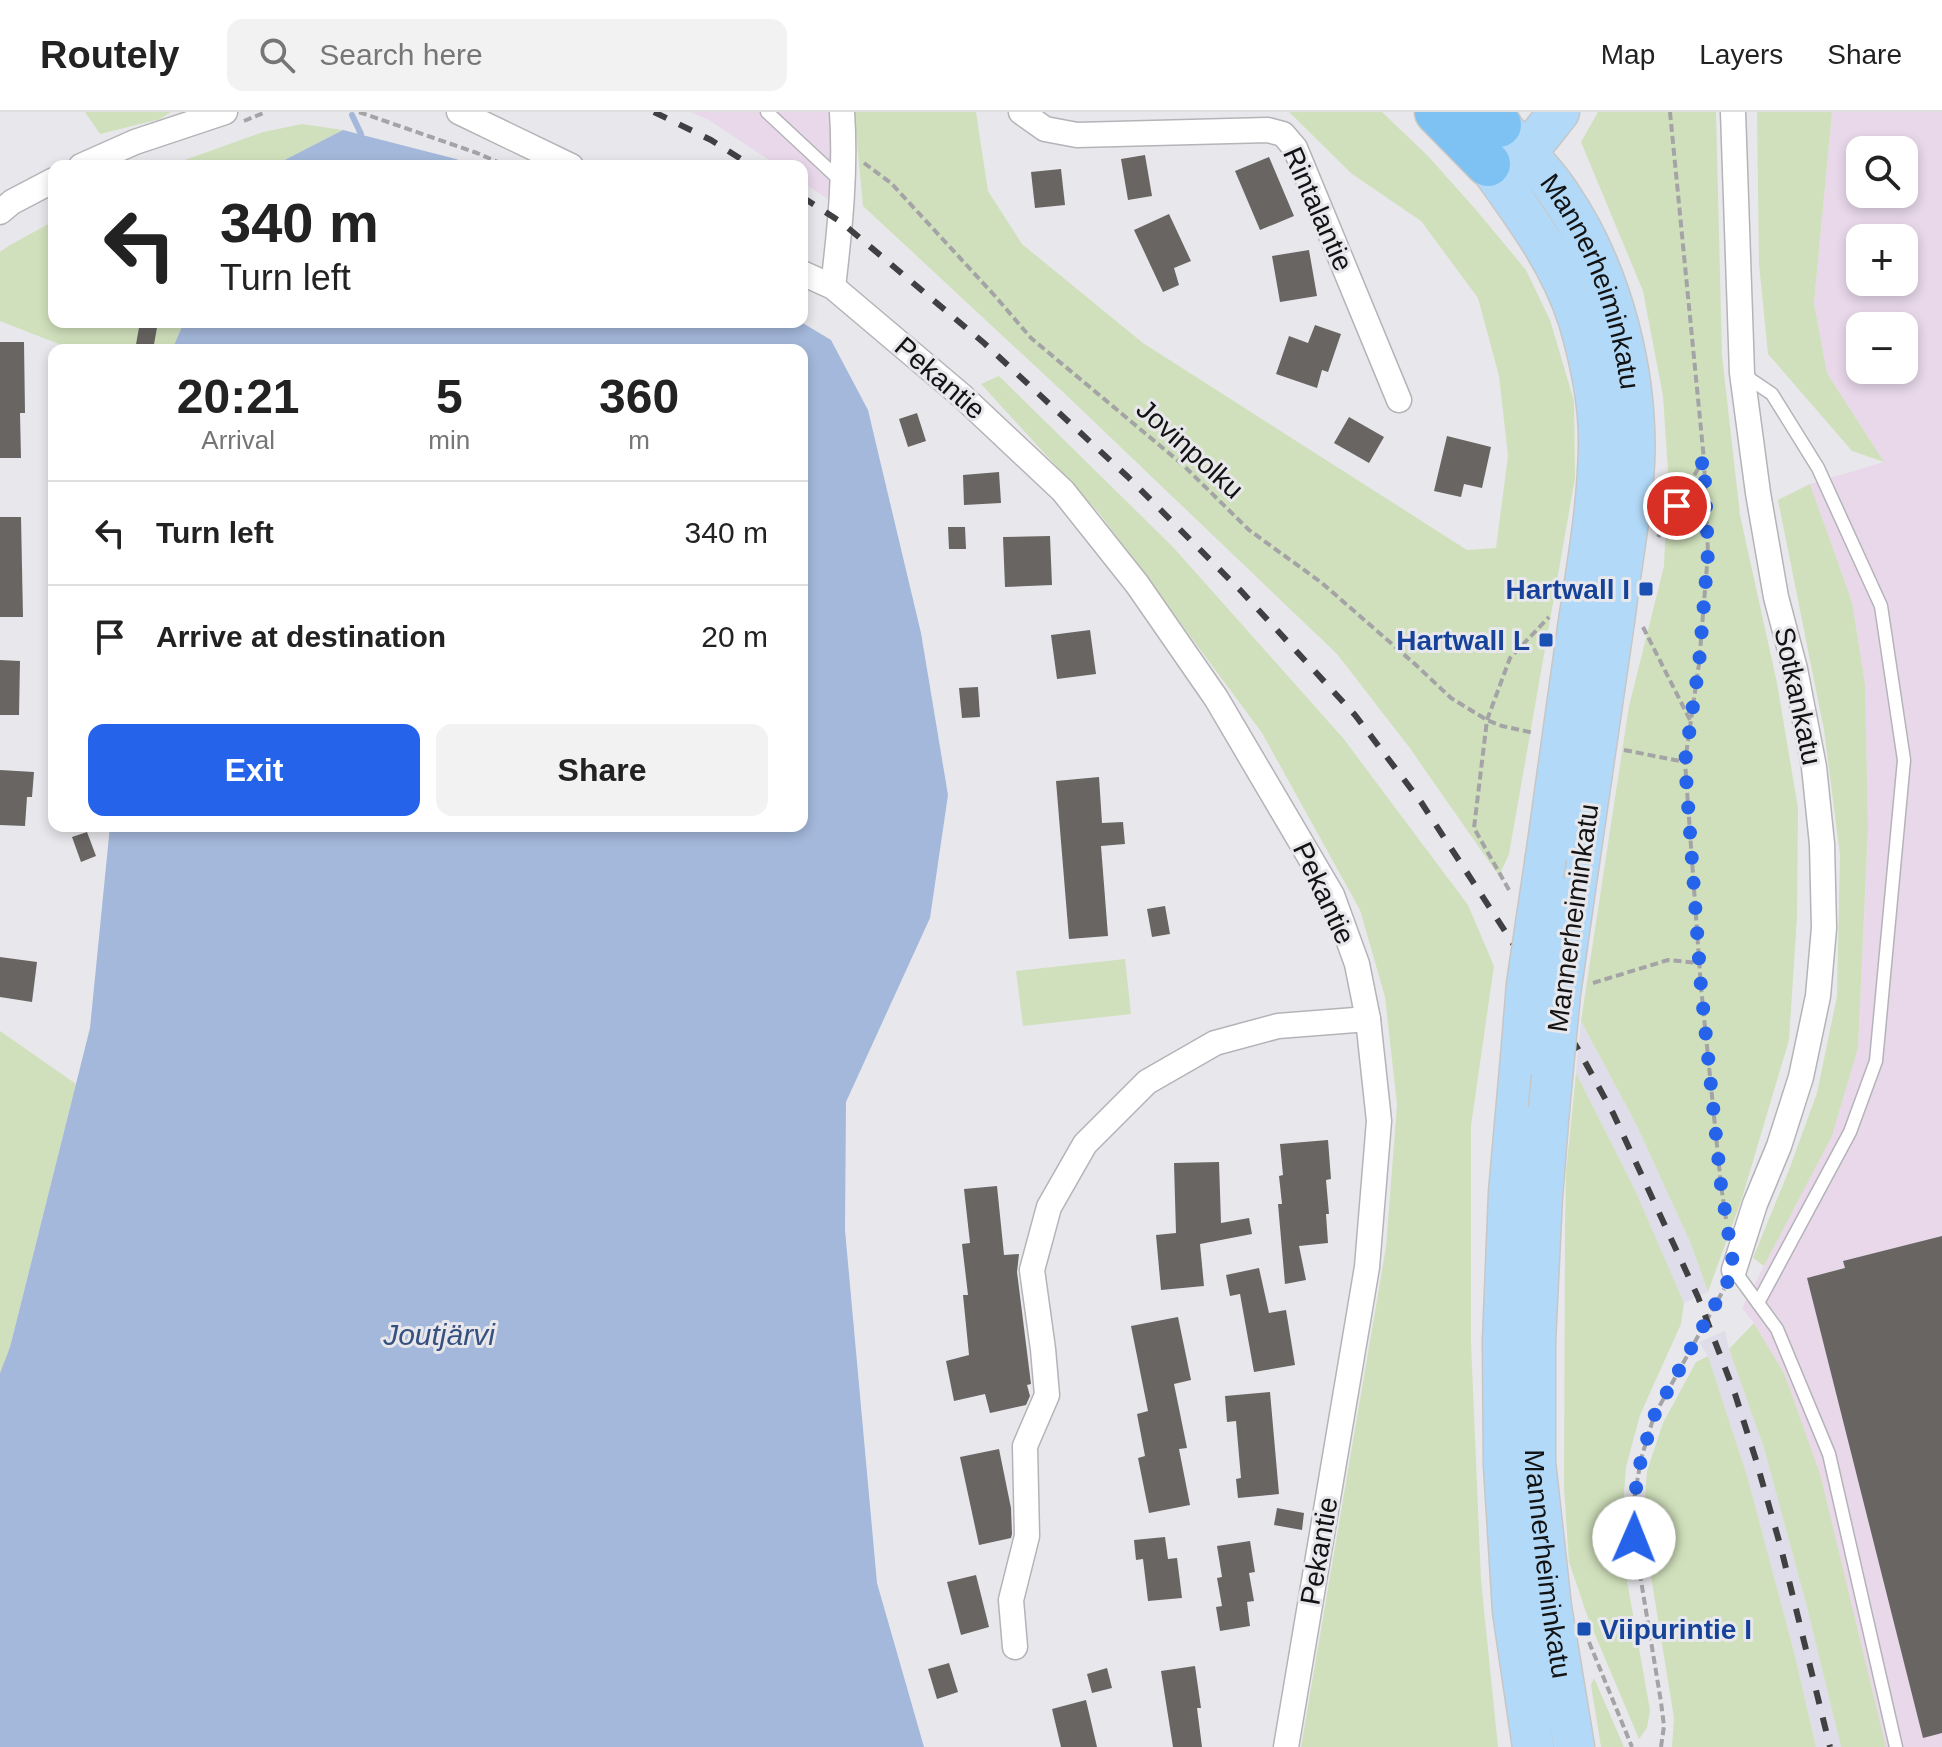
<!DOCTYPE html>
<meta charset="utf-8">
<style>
:root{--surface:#fff;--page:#f2f2f2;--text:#222;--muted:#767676;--line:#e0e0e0;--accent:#2563eb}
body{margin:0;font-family:Helvetica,sans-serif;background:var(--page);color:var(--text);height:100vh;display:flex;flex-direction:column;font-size:30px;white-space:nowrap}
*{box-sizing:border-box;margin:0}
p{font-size:26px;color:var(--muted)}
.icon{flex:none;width:44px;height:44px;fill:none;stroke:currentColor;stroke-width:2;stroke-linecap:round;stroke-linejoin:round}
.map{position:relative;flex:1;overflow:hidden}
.side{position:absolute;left:48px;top:232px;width:760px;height:488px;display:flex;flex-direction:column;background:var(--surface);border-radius:16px;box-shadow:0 4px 12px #0003}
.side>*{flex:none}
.top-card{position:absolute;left:48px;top:48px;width:760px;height:168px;border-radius:16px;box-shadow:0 4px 12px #0003;background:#fff;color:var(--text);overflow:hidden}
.fabs{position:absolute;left:1846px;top:24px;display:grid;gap:16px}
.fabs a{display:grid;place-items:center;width:72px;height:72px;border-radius:16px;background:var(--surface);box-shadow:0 4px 12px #0003;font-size:40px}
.pin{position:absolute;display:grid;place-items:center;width:68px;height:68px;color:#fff;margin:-34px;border:4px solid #fff;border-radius:50%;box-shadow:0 2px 8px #0007}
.me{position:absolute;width:88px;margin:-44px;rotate:1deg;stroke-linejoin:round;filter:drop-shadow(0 0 6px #0008)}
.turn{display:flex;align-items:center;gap:28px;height:168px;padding:0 40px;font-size:36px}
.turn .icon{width:104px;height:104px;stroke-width:2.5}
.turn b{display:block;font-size:56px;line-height:68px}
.eta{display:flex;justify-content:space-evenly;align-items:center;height:136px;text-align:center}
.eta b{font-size:48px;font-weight:800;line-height:56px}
.primary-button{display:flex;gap:16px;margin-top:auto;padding:16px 40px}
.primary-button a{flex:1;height:92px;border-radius:16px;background:var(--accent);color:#fff;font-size:32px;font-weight:800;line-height:92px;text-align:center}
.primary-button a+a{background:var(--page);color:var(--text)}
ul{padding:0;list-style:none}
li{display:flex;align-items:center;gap:24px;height:104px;padding:0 40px;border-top:2px solid var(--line)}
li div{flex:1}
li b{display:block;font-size:30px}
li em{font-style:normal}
header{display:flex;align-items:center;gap:48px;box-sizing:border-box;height:112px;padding:0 40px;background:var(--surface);border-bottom:2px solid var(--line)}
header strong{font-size:38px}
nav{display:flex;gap:44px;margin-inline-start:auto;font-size:28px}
.search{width:560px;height:72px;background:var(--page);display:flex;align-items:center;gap:20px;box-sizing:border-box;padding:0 28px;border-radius:16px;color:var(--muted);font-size:30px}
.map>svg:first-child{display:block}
</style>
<header>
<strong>Routely</strong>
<div class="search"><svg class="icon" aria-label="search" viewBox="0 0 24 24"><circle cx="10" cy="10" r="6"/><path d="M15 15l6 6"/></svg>Search here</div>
<nav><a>Map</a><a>Layers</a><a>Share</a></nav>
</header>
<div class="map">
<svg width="1942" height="1635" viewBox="0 0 1942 1635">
<rect width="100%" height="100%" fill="#e8e8ec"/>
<g fill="#e8d8ea" fill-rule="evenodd">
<path d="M 690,0 L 834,0 L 831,89 L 802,70 L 802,54 L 778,54 L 709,8 Z"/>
<path d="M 1832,0 L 1942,0 L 1942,1635 L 1886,1635 L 1821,1365 L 1785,1263 L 1754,1211 L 1742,1196 L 1832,1024 L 1858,936 L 1868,726 L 1865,572 L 1852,490 L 1810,372 L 1884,350 L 1827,261 L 1814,191 ZM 1860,38 L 1904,38 L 1904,82 L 1860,82 ZM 1860,126 L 1904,126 L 1904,170 L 1860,170 ZM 1860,214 L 1904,214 L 1904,258 L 1860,258 Z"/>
</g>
<g fill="#dedde9">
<path d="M 1581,909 L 1637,1014 L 1691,1132 L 1708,1180 L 1684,1191 L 1635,1078 L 1576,961 Z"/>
<path d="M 1725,1219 L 1729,1237 L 1764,1336 L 1807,1495 L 1841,1635 L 1816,1635 L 1795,1544 L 1748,1367 L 1708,1244 L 1699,1230 Z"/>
</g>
<g fill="#d0e0bc">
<path d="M 85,0 L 171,0 L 160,7 L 100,22 Z"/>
<path d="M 854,0 L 976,0 L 988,79 L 1022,132 L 1143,231 L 1467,438 L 1496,436 L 1508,344 L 1499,264 L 1478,186 L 1421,109 L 1352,62 L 1289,0 L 1382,0 L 1428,44 L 1477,99 L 1526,158 L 1550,208 L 1574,289 L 1575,366 L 1509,742 L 1499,764 L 1409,635 L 1337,542 L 1063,280 L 863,94 Z"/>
<path d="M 1598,0 L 1716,0 L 1722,243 L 1740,403 L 1777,571 L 1798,696 L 1797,806 L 1789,928 L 1742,1086 L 1708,1180 L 1691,1132 L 1637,1014 L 1581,909 L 1629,594 L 1664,454 L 1668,359 L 1663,284 L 1643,179 L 1581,30 Z"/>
<path d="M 1757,0 L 1832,0 L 1814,191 L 1827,261 L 1884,350 L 1852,339 L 1768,242 L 1759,152 Z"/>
<path d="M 302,12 L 343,18 L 273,54 L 168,54 L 263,20 Z"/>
<path d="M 54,109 L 54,210 L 184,210 L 172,238 L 74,238 L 0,209 L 0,140 L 10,133 Z"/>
<path d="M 999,264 L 1173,435 L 1343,626 L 1468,793 L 1494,854 L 1471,1014 L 1471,1231 L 1481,1468 L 1498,1635 L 1301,1635 L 1386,1135 L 1397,993 L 1385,885 L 1360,798 L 1262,621 L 1099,401 L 981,272 Z"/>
<path d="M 1810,372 L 1852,490 L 1865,572 L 1868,718 L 1858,936 L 1832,1024 L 1764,1154 L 1753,1146 L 1789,1058 L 1817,981 L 1837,884 L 1840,743 L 1824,618 L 1778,388 Z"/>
<path d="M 1125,847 L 1131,902 L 1023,914 L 1016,859 Z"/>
<path d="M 0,919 L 76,972 L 10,1235 L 0,1261 Z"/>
<path d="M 1576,961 L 1635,1078 L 1684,1191 L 1681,1212 L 1640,1303 L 1626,1355 L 1622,1408 L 1624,1452 L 1650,1598 L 1647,1616 L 1639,1627 L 1588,1506 L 1569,1450 L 1564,1376 L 1565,1113 L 1566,1060 Z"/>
<path d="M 1754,1211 L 1785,1263 L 1821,1365 L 1886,1635 L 1841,1635 L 1807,1495 L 1764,1336 L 1729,1237 Z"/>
<path d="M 1708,1244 L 1748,1367 L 1795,1544 L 1816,1635 L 1672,1635 L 1674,1606 L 1643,1415 L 1647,1359 L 1663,1311 L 1696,1250 Z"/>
<path d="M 1594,1566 L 1624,1635 L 1601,1635 L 1591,1573 Z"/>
</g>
<g fill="#a4b8db">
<path d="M 343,18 L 456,47 L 472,54 L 273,54 Z"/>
<path d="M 184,210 L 801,210 L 831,228 L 868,298 L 921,521 L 948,683 L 930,806 L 846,990 L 845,1118 L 877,1471 L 924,1635 L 0,1635 L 0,1261 L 10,1235 L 90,916 L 110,714 L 802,714 L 802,238 L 172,238 Z"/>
</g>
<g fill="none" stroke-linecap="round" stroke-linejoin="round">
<path stroke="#a4b8db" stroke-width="6" d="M 352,3 L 361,22"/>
</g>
<g fill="#686563">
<path d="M 1145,43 L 1152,84 L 1128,88 L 1121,47 Z"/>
<path d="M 1269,45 L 1294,104 L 1260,118 L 1235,59 Z"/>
<path d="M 1061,57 L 1065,93 L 1035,96 L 1031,60 Z"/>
<path d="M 1169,102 L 1191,149 L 1174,156 L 1179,173 L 1163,180 L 1134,118 Z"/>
<path d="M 1309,138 L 1317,184 L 1280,190 L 1272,144 Z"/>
<path d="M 140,210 L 158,210 L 153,238 L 135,238 Z"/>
<path d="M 1315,213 L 1341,222 L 1328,260 L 1322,258 L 1317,276 L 1276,262 L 1289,224 L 1308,231 Z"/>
<path d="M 0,230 L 24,230 L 25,301 L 20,301 L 21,346 L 0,346 Z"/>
<path d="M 917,301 L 926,329 L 908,335 L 899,307 Z"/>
<path d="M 1349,305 L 1384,325 L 1369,351 L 1334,331 Z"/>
<path d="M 1447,324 L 1491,335 L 1482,376 L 1464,372 L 1461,385 L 1434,379 Z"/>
<path d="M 999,360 L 1001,391 L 964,393 L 963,363 Z"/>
<path d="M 0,405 L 21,405 L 23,505 L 0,505 Z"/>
<path d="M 948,415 L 965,415 L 966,437 L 949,437 Z"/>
<path d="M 1050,424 L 1052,473 L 1005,475 L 1003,425 Z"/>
<path d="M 1090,518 L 1096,562 L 1057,567 L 1051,523 Z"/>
<path d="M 0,548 L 20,549 L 19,603 L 0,603 Z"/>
<path d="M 978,575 L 980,605 L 962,606 L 959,576 Z"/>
<path d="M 0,658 L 34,660 L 32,685 L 27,685 L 25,714 L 0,713 Z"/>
<path d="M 1099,665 L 1102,711 L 1123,710 L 1125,732 L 1101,734 L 1108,824 L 1069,827 L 1056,669 Z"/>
<path d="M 87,720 L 96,744 L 81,750 L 72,725 Z"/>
<path d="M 1165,794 L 1170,822 L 1152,825 L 1147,797 Z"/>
<path d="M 0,845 L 37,850 L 32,890 L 0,885 Z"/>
<path d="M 1328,1028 L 1331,1067 L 1326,1068 L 1329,1102 L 1326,1102 L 1328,1131 L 1299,1134 L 1306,1168 L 1285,1172 L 1278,1092 L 1282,1092 L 1279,1064 L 1283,1063 L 1280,1032 Z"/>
<path d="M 1219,1050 L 1221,1111 L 1249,1106 L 1252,1122 L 1200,1132 L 1204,1174 L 1161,1178 L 1156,1123 L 1176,1121 L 1174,1051 Z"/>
<path d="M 997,1074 L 1004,1143 L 1019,1142 L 1017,1160 L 1031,1272 L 1027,1273 L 1030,1284 L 1026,1293 L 990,1301 L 985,1282 L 954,1289 L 946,1249 L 969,1243 L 963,1183 L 968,1183 L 962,1132 L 970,1131 L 964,1077 Z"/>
<path d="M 1942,1124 L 1942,1621 L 1923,1626 L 1807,1166 L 1845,1156 L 1843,1149 Z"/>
<path d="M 1259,1156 L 1269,1201 L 1286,1198 L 1295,1253 L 1254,1260 L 1240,1182 L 1230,1184 L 1226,1163 Z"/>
<path d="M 1178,1205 L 1191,1268 L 1174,1272 L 1187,1336 L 1179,1337 L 1190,1393 L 1149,1401 L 1138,1346 L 1145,1344 L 1137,1302 L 1148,1299 L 1131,1214 Z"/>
<path d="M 1270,1280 L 1279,1382 L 1238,1386 L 1236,1367 L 1241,1366 L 1236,1309 L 1227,1310 L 1225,1284 Z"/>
<path d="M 999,1337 L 1011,1396 L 1012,1422 L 1011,1426 L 979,1433 L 960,1345 Z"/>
<path d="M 1277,1396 L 1304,1401 L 1302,1418 L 1274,1413 Z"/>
<path d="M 1165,1425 L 1168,1447 L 1177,1446 L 1182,1486 L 1148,1489 L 1143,1447 L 1136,1448 L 1134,1428 Z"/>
<path d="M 1250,1429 L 1255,1460 L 1249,1461 L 1254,1489 L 1247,1490 L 1250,1514 L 1220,1519 L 1216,1495 L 1222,1494 L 1217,1466 L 1222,1465 L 1217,1434 Z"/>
<path d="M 976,1463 L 989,1515 L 961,1523 L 947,1470 Z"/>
<path d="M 949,1551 L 958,1580 L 937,1587 L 928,1557 Z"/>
<path d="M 1195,1554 L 1201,1596 L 1197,1596 L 1202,1635 L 1173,1635 L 1161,1559 Z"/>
<path d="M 1107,1556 L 1112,1576 L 1092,1581 L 1087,1562 Z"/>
<path d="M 1086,1588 L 1097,1635 L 1061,1635 L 1052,1597 Z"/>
</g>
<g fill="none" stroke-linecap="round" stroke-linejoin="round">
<defs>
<g id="lane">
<path d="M 767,0 L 841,69"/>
<path d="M 1744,263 L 1772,282 L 1818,356 L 1881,494 L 1904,648 L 1876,949 L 1850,1020 L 1758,1191"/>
<path d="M 1734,1158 L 1777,1217 L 1829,1342 L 1896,1635"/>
</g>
<g id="street">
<path d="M 459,0 L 571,54"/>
<path d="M 1021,0 L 1045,17 L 1077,23 L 1268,18 L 1283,22 L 1295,36 L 1399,288"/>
<path d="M 1733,0 L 1742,261 L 1758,381 L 1776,485 L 1795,557 L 1814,655 L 1822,732 L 1824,816 L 1818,884 L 1801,965 L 1779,1034 L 1755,1092 L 1734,1158"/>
<path d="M 81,54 L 135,30 L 225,0"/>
<path d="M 0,100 L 12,90 L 54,68"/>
<path d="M 802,161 L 833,175 L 962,284 L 1063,379 L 1137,472 L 1216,586 L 1332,783 L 1357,852 L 1368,907 L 1379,1009 L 1367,1155 L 1286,1635"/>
<path d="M 833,175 C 840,116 846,59 842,0"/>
<path d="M 1015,1535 L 1011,1488 L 1027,1424 L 1025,1334 L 1047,1283 L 1043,1237 L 1032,1158 L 1049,1095 L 1085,1032 L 1147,970 L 1215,931 L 1278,914 L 1368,907"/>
</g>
<g id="primary">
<path id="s1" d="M 1499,13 C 1521,37 1545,59 1562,86 C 1612,160 1638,263 1634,352 C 1631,402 1621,452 1615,502 C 1602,596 1588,690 1574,784"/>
<path d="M 1500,51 C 1526,48 1543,19 1559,0"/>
<path d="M 1488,52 C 1523,101 1561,151 1579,209 C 1591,250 1600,293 1599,335 C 1598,395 1587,456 1578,516 C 1568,592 1557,668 1546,745"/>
<path d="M 1521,945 L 1509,1081 L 1503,1229 L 1504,1353 L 1513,1499 L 1533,1635"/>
<path id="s2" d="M 1549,997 L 1542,1084 L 1535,1229 L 1535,1350 L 1551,1495 L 1574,1635"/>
</g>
<g id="highway">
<path d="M 1437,0 L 1488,52"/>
<path d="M 1486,0 L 1499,13"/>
</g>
</defs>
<use href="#lane" stroke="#b4b4b8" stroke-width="15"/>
<use href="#street" stroke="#b4b4b8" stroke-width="27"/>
<use href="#primary" stroke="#c6c6c7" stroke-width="43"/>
<use href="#highway" stroke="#c6c6c7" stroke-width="47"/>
<g stroke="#a4a4a7" stroke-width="4" stroke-dasharray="8 4" stroke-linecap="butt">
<path d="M 359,0 L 477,41 L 507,54"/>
<path d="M 1670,0 L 1704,348 L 1708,441 L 1699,552 L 1685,650 L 1701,875 L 1721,1073 L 1726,1107"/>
<path d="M 244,9 L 266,0"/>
<path d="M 864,51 L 891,71 L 995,184 L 1031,226 L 1182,352 L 1249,418 L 1322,471 L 1416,553 L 1451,586 L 1487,608 L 1502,614 L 1534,621"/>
<path d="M 1658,425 L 1702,350"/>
<path d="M 1643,515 L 1691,610"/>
<path d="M 1624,638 L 1685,650"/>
<path d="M 1509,778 L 1474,716 L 1487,608 L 1510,546 L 1549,505"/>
<path d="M 1593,871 L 1668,848 L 1699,851"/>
<path d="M 1589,1530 L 1632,1635"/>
<path d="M 1661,1635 L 1664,1614 L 1661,1590 L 1634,1426 L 1634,1388 L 1641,1347 L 1654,1304 L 1724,1177"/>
</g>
<use href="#lane" stroke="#fff" stroke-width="12"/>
<use href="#street" stroke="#fff" stroke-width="24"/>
<use href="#primary" stroke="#b2daf8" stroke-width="40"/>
<use href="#highway" stroke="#7ec2f3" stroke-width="44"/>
<g stroke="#404042" stroke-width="6" stroke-dasharray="14 14" stroke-linecap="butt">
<path d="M 654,0 L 711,28 L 752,54"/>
<path d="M 802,85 L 841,110 L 984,231 L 1128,365 L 1242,480 L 1355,603 L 1421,690 L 1514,833 L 1578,937 L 1613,1001 L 1698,1185 L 1735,1282 L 1756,1348 L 1781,1436 L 1830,1635"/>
</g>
<defs>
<g id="primary-bridge">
<path d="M 1521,945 L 1527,872 L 1546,745"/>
<path d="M 1549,997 L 1560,882 L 1574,784"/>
</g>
</defs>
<use href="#primary-bridge" stroke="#c6c6c7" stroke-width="43" stroke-linecap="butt"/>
<use href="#primary-bridge" stroke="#b2daf8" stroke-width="40"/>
</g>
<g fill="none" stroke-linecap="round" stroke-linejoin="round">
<path stroke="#2563eb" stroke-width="14" stroke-dasharray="0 25.2" d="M 1634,1426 L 1634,1388 L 1641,1347 L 1654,1304 L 1734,1158 L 1721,1073 L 1701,875 L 1685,650 L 1699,552 L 1708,441 L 1704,348 L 1677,394"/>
</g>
<g fill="#1a4fb4" stroke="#e8e8ec" stroke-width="3">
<rect x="1638" y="469" width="16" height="16" rx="4"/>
<rect x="1538" y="520" width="16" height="16" rx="4"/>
<rect x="1576" y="1509" width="16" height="16" rx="4"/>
</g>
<g text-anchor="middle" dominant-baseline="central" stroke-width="6" stroke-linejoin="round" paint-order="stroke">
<g font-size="28" fill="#131314" stroke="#e8e8ec">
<text transform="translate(1318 97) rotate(66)">Rintalantie</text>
<text stroke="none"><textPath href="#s1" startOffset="186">Mannerheiminkatu</textPath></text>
<text transform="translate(940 266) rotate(41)">Pekantie</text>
<text transform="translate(1190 337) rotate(42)">Jovinpolku</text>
<text transform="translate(1798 584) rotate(78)">Sotkankatu</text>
<text transform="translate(1324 781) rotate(65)">Pekantie</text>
<text transform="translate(1573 806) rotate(-82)">Mannerheiminkatu</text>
<text transform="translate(1319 1439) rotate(-80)">Pekantie</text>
<text stroke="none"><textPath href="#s2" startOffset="456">Mannerheiminkatu</textPath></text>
</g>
<g font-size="28" font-weight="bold" fill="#164399" stroke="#e8e8ec" text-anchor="end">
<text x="1630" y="477">Hartwall I</text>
<text x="1530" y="528">Hartwall L</text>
<text x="1600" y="1517" text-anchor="start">Viipurintie I</text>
</g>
<g font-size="30" font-style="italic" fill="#365080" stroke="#e8e8ec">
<text x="439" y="1222">Joutjärvi</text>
</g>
</g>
</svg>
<div class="fabs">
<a><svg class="icon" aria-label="search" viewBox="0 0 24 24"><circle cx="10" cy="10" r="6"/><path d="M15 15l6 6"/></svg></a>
<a>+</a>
<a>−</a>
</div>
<div class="pin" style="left:1677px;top:394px;background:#d93025"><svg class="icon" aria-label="arrive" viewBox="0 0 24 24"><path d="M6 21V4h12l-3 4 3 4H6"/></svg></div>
<svg class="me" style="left:1634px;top:1426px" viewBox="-20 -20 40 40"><circle r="19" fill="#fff"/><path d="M0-13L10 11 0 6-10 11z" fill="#2563eb"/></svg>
<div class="top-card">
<div class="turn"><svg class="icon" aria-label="left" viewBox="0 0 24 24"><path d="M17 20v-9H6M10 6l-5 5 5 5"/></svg><div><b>340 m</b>Turn left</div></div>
</div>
<section class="side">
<div class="eta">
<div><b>20:21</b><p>Arrival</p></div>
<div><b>5</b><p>min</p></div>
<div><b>360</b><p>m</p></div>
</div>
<ul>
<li><svg class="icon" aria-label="left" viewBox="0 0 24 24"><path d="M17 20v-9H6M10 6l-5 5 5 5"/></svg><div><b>Turn left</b></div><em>340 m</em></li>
<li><svg class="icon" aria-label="arrive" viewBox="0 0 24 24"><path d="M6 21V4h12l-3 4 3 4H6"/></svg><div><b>Arrive at destination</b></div><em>20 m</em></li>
</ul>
<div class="primary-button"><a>Exit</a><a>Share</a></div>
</section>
</div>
